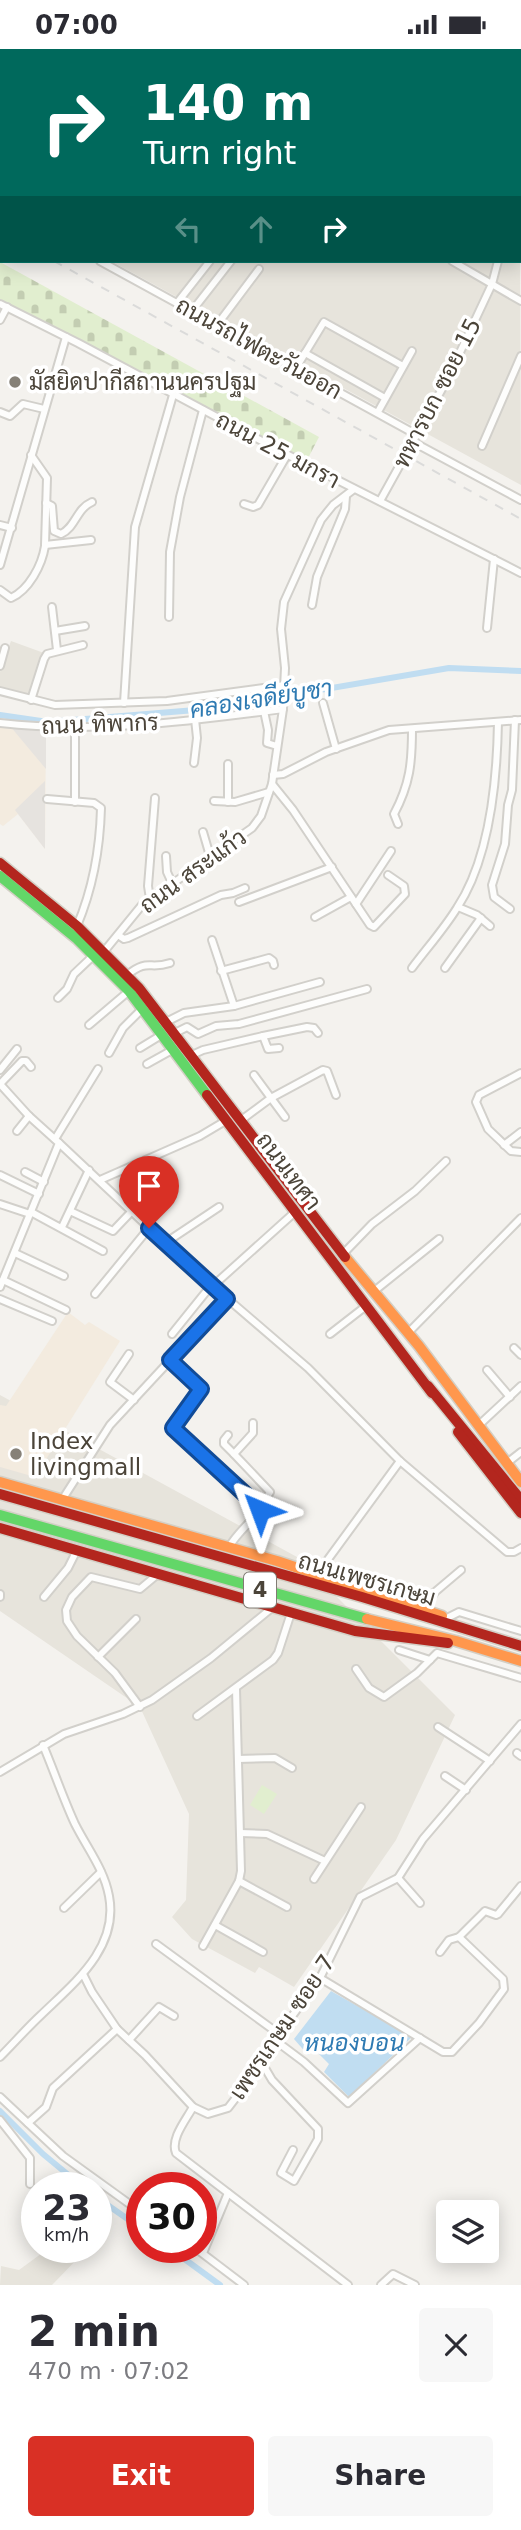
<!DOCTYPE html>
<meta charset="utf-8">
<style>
:root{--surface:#fff;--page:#f7f7f7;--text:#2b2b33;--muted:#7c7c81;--accent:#d93025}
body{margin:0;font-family:"DejaVu Sans",Sarabun,sans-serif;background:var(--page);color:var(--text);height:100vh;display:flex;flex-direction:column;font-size:26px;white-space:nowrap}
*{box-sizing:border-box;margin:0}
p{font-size:23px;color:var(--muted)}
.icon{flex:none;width:38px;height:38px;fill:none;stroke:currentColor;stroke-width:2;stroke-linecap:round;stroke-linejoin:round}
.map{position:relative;height:2236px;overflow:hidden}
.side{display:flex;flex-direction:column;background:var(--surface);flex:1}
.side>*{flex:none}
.guide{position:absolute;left:0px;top:0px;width:522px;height:214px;box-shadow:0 4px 18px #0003;background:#00695c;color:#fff;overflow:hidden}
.fabs{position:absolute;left:436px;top:2151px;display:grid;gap:14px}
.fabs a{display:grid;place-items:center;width:63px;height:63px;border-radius:7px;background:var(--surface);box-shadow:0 4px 18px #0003;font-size:35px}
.speed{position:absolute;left:21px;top:2123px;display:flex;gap:14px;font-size:35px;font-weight:700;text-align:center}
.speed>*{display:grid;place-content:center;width:91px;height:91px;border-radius:50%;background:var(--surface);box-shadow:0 4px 18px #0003;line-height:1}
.speed small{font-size:18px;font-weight:400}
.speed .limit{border:10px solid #d22;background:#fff;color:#111}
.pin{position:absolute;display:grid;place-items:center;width:60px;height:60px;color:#fff;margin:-72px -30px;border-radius:50% 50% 50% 0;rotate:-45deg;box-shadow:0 0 7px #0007}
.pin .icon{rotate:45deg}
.me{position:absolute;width:77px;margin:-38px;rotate:316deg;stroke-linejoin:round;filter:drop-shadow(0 0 5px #0008)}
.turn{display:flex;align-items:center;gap:24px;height:147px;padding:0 28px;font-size:32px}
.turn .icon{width:91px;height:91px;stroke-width:2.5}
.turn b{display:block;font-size:49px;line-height:60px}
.lanes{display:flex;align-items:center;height:66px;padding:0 28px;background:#0003;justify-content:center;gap:35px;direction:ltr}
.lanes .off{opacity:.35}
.round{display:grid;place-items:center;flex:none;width:74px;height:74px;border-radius:7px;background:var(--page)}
.head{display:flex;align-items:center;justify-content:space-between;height:119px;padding:0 28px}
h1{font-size:42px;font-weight:600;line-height:52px}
.primary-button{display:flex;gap:14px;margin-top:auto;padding:14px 28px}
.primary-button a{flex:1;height:80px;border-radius:7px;background:var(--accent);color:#fff;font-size:28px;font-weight:600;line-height:80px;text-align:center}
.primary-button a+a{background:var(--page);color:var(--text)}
.status{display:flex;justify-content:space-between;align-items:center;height:49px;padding:0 35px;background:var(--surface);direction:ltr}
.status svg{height:19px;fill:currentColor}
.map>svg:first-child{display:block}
</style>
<div class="status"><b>07:00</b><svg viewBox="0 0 49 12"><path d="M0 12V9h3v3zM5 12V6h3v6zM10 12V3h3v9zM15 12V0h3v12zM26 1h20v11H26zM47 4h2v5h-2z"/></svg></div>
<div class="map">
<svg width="521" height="2236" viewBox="0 0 521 2236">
<defs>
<pattern id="cemetery-stones" width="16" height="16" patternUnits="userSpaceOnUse" patternTransform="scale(1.75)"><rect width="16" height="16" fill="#e1eecf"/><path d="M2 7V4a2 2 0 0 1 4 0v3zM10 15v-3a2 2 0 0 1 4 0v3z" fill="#c3cdb2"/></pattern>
</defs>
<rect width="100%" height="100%" fill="#f4f2ee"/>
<g fill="#e7e4dc">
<path d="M 406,0 L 521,0 L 521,177 L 520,2 L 405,2 Z"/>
<path d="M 520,200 L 521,436 L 111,212 L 520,212 Z"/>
<path d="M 11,592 L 44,604 L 30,649 L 0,641 L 0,623 Z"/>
<path d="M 0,1346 L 297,1508 L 455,1666 L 396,1791 L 294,1938 L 259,1918 L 255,1924 L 192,1890 L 172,1868 L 186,1851 L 189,1765 L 140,1658 L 0,1562 Z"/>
<path d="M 49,2199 L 72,2199 L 80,2207 L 52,2236 L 0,2236 L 1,2217 L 19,2221 Z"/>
</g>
<g fill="#f3ebdf">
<path d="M 0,676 L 46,680 L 45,800 L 18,765 L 3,777 L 0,775 Z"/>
<path d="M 68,1263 L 85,1276 L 89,1273 L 120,1292 L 35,1428 L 0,1418 L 0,1356 L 6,1357 Z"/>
</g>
<path fill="#eae5da" d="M 0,0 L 62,2 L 2,2 L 2,155 Z"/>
<path fill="url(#cemetery-stones)" d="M 0,213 L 319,388 L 305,415 L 0,251 Z"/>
<path fill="#e1eecf" d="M 262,1736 L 277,1745 L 264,1765 L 250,1756 Z"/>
<g fill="#e6e3df">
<path d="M 10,677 L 46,680 L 46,720 Z"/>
<path d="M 45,732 L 45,800 L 15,761 Z"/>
</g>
<path fill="#c0ddf1" d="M 331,1942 L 412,1988 L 349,2048 L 324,2023 L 329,2015 L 314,2000 L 308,2006 L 294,1990 Z"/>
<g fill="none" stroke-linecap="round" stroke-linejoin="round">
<g stroke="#c0ddf1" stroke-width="6">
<path d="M 0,666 L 48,673 L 208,660 L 449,619 L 521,622"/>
<path d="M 0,2062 L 43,2105 L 83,2138"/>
<path d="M 96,2148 L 142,2180"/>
<path d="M 168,2198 L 220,2236"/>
</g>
<defs>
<g id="street">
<path d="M 72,0 L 75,2"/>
<path d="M 422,0 L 425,2"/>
<path d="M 485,0 L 485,2"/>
<path d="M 520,153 L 521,153"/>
<path d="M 0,158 L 2,159"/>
<path d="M 100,212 L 417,386"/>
<path d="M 452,212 L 521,252"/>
<path d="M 177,254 L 210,212"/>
<path d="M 0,255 L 78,294 L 290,407 L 521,524"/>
<path d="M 192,262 L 231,212"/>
<path d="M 0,271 L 7,258"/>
<path d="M 217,276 L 259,220"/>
<path d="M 305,304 L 385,349"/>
<path d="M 296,319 L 324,273 L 403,317"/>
<path d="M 379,361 L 412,302"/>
<path d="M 0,363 L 10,367 L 23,355 L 44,360"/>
<path d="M 413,393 L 521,451"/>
<path d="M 482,397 L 521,307"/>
<path d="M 31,406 L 47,429 L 45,496 L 91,491"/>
<path d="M 380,452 L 448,329 L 492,235 L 498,212"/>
<path d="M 46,454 L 52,457 L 54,482 L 61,485 C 76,478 76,460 92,453"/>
<path d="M 244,455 L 253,458 L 258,456 L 287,406"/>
<path d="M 0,476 L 12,479"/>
<path d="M 0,516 L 66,288"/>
<path d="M 0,541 L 11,549 C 29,541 42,516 45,497"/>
<path d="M 312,556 L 317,528 L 345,460 L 346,447"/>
<path d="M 52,558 L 57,601"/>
<path d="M 169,568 L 170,503 L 180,448 L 203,361"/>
<path d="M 487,579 L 494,510"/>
<path d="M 55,582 L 85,577"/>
<path d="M 0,617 L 5,599"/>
<path d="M 0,642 L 55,656 L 167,652 L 285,636"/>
<path d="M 31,651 L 44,610 L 47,605 L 83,596"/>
<path d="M 124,654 L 135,478 L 173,346"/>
<path d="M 323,654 L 336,700"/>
<path d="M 264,662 L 268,681 L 267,694 L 277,697"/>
<path d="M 0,674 C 94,685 190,672 283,660"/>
<path d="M 75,678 L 75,753"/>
<path d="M 194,714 L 197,689 L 195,670"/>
<path d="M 273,726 L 283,725 L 326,703 L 389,681 L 521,671"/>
<path d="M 272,735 L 293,761 L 370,876 L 374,878 L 405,845 L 404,837 L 388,826"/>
<path d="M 47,750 L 94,754 L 101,759 C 100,799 93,839 77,877"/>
<path d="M 214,752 L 235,753 L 269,743"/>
<path d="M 228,753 L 228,715"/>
<path d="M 398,775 L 394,765 C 410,735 412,714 412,680"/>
<path d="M 203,783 L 210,807"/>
<path d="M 166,807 L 167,823 L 172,834"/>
<path d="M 150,850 L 148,837 L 155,749"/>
<path d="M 239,853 L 332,818"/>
<path d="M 356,855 L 391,802"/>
<path d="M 458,858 L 477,866 L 490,877"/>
<path d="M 510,860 L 494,848 L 492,836 L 505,795 L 508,756 L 512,741 L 515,671"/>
<path d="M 315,868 L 351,848"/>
<path d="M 118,886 L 124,890 L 128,889 L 221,846 L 233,844 L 245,839"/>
<path d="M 212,891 L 234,957"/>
<path d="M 102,905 L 142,856 L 252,779 L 261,767 L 272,735 L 283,660 L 285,619 L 281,580 L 284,553 L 321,471 L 333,456 L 354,440"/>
<path d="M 412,919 C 427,899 444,880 457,859 C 490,809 497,732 498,673"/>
<path d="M 445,919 L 481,869"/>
<path d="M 221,922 L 269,909 L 273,912 L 274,916"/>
<path d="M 127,926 C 149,909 148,921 170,914"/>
<path d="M 58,949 L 67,940 L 74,925 L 94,906"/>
<path d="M 166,973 L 184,964 L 234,957 L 320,933"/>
<path d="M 89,976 L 129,942"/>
<path d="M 175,984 L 187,978 L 198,985 L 216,977 L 239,975 L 367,940"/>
<path d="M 263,987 L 307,978 L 314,979 L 318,984"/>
<path d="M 140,999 L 163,985"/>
<path d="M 109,1004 L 123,979 L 143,959"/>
<path d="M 192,1006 L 203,1001 L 263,987 L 268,1000 L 279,999"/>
<path d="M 147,1015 L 174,1000"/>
<path d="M 0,1021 L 17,1000"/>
<path d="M 521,1024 L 479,1046 L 476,1053 L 488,1080 L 511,1102 L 521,1103"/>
<path d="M 254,1026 L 285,1068"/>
<path d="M 0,1035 L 29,1067 L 59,1094 L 0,1238"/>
<path d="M 0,1035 L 22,1012 L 26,1012 L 31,1018"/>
<path d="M 240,1072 L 271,1049 L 323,1021 L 327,1022 L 336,1046"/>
<path d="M 17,1082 L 29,1067"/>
<path d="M 55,1090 L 98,1020"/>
<path d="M 59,1094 L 194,1221 L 308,1319 L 400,1412 L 507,1503 L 514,1503 L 521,1499"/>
<path d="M 504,1096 L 521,1083"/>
<path d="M 133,1117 L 162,1144"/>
<path d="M 25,1123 L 44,1133"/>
<path d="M 0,1126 L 39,1145"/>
<path d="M 100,1131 L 200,1087 L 227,1071"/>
<path d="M 0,1155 L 30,1165"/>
<path d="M 70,1162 L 113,1182 L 132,1162"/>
<path d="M 31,1163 L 103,1202"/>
<path d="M 63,1176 L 89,1121"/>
<path d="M 165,1194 L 219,1158"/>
<path d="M 15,1204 L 64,1227"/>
<path d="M 343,1205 L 372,1175 L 415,1142 L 446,1112"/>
<path d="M 3,1231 L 66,1261"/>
<path d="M 373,1243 L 439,1190"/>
<path d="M 95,1245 L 149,1179"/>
<path d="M 0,1250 L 52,1272"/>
<path d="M 408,1284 L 521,1169"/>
<path d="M 172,1285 L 205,1244 L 295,1163"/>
<path d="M 330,1285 L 366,1257"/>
<path d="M 514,1299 L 521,1306"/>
<path d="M 129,1305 L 110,1333 L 134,1351"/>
<path d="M 170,1311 L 201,1340 L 174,1375 L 174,1381 L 259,1458 L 260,1461 C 250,1474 237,1484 229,1498"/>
<path d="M 487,1321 L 510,1348"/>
<path d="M 253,1374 L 253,1384 L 234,1405 L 270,1443 L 260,1460"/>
<path d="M 479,1376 L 521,1337"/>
<path d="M 228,1386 L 224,1391 L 224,1395 L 234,1405"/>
<path d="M 507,1414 L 521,1403"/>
<path d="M 62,1451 L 110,1376 L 227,1250"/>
<path d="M 318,1524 L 400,1412"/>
<path d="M 0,1545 L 0,1548"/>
<path d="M 44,1548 L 68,1519 L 77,1501"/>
<path d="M 424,1560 L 435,1543 L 461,1521"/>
<path d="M 447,1569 L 459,1563 L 521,1582"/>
<path d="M 399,1601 L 430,1611 L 437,1604 L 521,1629"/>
<path d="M 98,1608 L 136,1570"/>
<path d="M 356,1620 L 369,1639 L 384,1648 L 417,1624 L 430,1611"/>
<path d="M 140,1658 L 115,1624 L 77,1587 L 67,1572 L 66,1561 L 72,1548 L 91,1528 L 140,1540 L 158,1525"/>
<path d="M 197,1667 L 273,1611 L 278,1604 L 291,1564"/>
<path d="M 438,1678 L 490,1712"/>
<path d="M 517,1704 L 521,1707"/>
<path d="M 238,1710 L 275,1709 L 292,1719"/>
<path d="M 0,1723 L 64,1685 L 123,1665 L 152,1651 L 211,1609 L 273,1558"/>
<path d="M 445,1727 L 466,1741"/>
<path d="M 240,1784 L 267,1785 L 325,1812"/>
<path d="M 398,1829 L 420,1854"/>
<path d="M 314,1830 L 361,1758"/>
<path d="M 239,1832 L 287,1858"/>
<path d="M 64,1859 L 101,1823"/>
<path d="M 215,1876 L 263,1903"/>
<path d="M 156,1895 L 279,1985"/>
<path d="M 203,1897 L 239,1832 L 241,1822 L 236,1640"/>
<path d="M 440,1903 L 449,1891 L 459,1888 L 485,1862 L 496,1866 L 498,1865 L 521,1837"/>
<path d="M 83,1925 L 92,1943 L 117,1980 L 145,2006 L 193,2058 L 208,2065 L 228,2059 L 268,2007 L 279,1985 L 320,1929 L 360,1848 L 398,1829 L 423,1790 L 521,1675"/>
<path d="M 320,1929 L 443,2003 L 452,2003 L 479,1974 L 504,1940 L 503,1930 L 459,1888"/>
<path d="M 129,1991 L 159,1958 L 174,1967"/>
<path d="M 276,1992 L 304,2013 L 348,2054 L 420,1989"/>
<path d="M 0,2008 C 14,1994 27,1979 41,1966 C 74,1934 119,1899 109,1847 C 104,1820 87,1799 75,1775 C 63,1749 54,1722 43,1696"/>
<path d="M 262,2014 L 272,2031 L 318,2080 L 318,2090 L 294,2132 L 281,2124 L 293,2101"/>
<path d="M 0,2048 L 63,2107 L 142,2164"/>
<path d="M 193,2058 C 186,2071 170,2090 176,2104 L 348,2236"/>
<path d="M 0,2071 L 30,2109 L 30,2135"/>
<path d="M 28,2074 L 46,2058 L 53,2039 L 117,1980"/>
<path d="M 194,2198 L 244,2236"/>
<path d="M 203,2204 L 228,2144"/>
<path d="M 381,2236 L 393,2225 L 415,2236"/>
</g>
<g id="fast">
<path d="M 0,827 L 77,890 L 129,942 L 207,1046"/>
<path d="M 0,1466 L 367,1570"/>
</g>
<g id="slow">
<path d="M 345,1208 L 419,1297 L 521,1433"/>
<path d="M 0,1433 L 277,1512 L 442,1567"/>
<path d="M 367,1570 L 456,1592 L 521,1612"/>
</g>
<g id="jam">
<path d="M 0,814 L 77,877 L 139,939 L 345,1208"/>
<path d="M 207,1046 L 432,1344"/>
<path d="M 428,1337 L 521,1451"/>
<path d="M 458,1383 L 521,1464"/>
<path d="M 0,1445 L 362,1548 L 521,1597"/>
<path d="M 0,1479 L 355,1582 L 448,1594"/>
</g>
</defs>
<use href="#street" stroke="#d2d0cb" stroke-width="10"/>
<use href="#fast" stroke="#d3cfc5" stroke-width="13"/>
<use href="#slow" stroke="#d3cfc5" stroke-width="13"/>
<use href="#jam" stroke="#d3cfc5" stroke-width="13"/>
<use href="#street" stroke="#fdfdfc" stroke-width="6"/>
<use href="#fast" stroke="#63d668" stroke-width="10"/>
<use href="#slow" stroke="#ff974d" stroke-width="10"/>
<use href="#jam" stroke="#b3261e" stroke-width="10"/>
<g stroke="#dbdbda" stroke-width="2" stroke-dasharray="9 9" stroke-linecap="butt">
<path d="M 0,173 L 2,174"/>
<path d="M 54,212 L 521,470"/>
</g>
</g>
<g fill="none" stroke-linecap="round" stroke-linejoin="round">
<defs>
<path id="route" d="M 149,1179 L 227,1250 L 170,1311 L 201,1340 L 173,1379 L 259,1458 L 260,1461"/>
</defs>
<use href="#route" stroke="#114b97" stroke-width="18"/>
<use href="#route" stroke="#1a73e8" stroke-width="12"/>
</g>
<g fill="#868178" stroke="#fff" stroke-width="2.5">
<circle cx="15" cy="333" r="7"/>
<circle cx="16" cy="1405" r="7"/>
</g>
<g text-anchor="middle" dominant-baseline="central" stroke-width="7" stroke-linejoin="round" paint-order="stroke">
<rect fill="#fff" stroke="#817c74" stroke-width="2" x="244" y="1523.5" width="32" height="35" rx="5"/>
<g font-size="21" font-weight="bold" fill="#4b4439">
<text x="260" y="1541">4</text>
</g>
<g font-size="23" fill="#4b4439" stroke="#fff">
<text transform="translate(259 299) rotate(29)">ถนนรถไฟตะวันออก</text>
<text transform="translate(437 344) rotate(-63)">ทหารบก ซอย 15</text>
<text transform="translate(278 401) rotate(28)">ถนน 25 มกรา</text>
<text transform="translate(100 675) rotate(-2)">ถนน ทิพากร</text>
<text transform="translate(193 822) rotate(-36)">ถนน สระแก้ว</text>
<text transform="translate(289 1122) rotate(53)">ถนนเทศา</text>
<text transform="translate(367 1530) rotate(16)">ถนนเพชรเกษม</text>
<text transform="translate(282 1978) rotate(-56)">เพชรเกษม ซอย 7</text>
</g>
<g font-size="23" fill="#4b4439" stroke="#fff" text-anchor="start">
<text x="29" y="333">มัสยิดปากีสถานนครปฐม</text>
<text x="30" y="1392">Index<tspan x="30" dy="26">livingmall</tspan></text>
</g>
<g font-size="24" font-style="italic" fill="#2e7ab2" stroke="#fff">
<text transform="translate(261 650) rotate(-9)">คลองเจดีย์บูชา</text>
<text x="354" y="1994">หนองบอน</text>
</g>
</g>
</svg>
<div class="fabs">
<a><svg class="icon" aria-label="layers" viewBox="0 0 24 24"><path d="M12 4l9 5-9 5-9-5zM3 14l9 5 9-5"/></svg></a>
</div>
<div class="speed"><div>23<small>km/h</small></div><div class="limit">30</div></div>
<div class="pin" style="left:149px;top:1179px;background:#d93025"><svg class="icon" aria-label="arrive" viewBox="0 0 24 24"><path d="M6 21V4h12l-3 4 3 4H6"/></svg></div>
<svg class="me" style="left:260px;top:1461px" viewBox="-20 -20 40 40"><path d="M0-17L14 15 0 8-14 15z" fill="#1a73e8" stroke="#fff" stroke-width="4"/></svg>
<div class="guide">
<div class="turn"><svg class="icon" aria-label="right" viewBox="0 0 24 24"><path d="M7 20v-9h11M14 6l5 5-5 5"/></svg><div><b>140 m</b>Turn right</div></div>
<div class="lanes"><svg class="icon off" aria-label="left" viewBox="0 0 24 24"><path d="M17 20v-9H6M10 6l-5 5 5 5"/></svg><svg class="icon off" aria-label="ahead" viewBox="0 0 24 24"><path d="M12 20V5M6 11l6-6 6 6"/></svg><svg class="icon" aria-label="right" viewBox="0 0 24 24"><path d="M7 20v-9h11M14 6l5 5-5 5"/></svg></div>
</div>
</div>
<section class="side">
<div class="head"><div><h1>2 min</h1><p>470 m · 07:02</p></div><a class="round"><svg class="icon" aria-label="close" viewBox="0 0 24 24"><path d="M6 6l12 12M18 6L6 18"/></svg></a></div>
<div class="primary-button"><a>Exit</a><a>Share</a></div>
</section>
